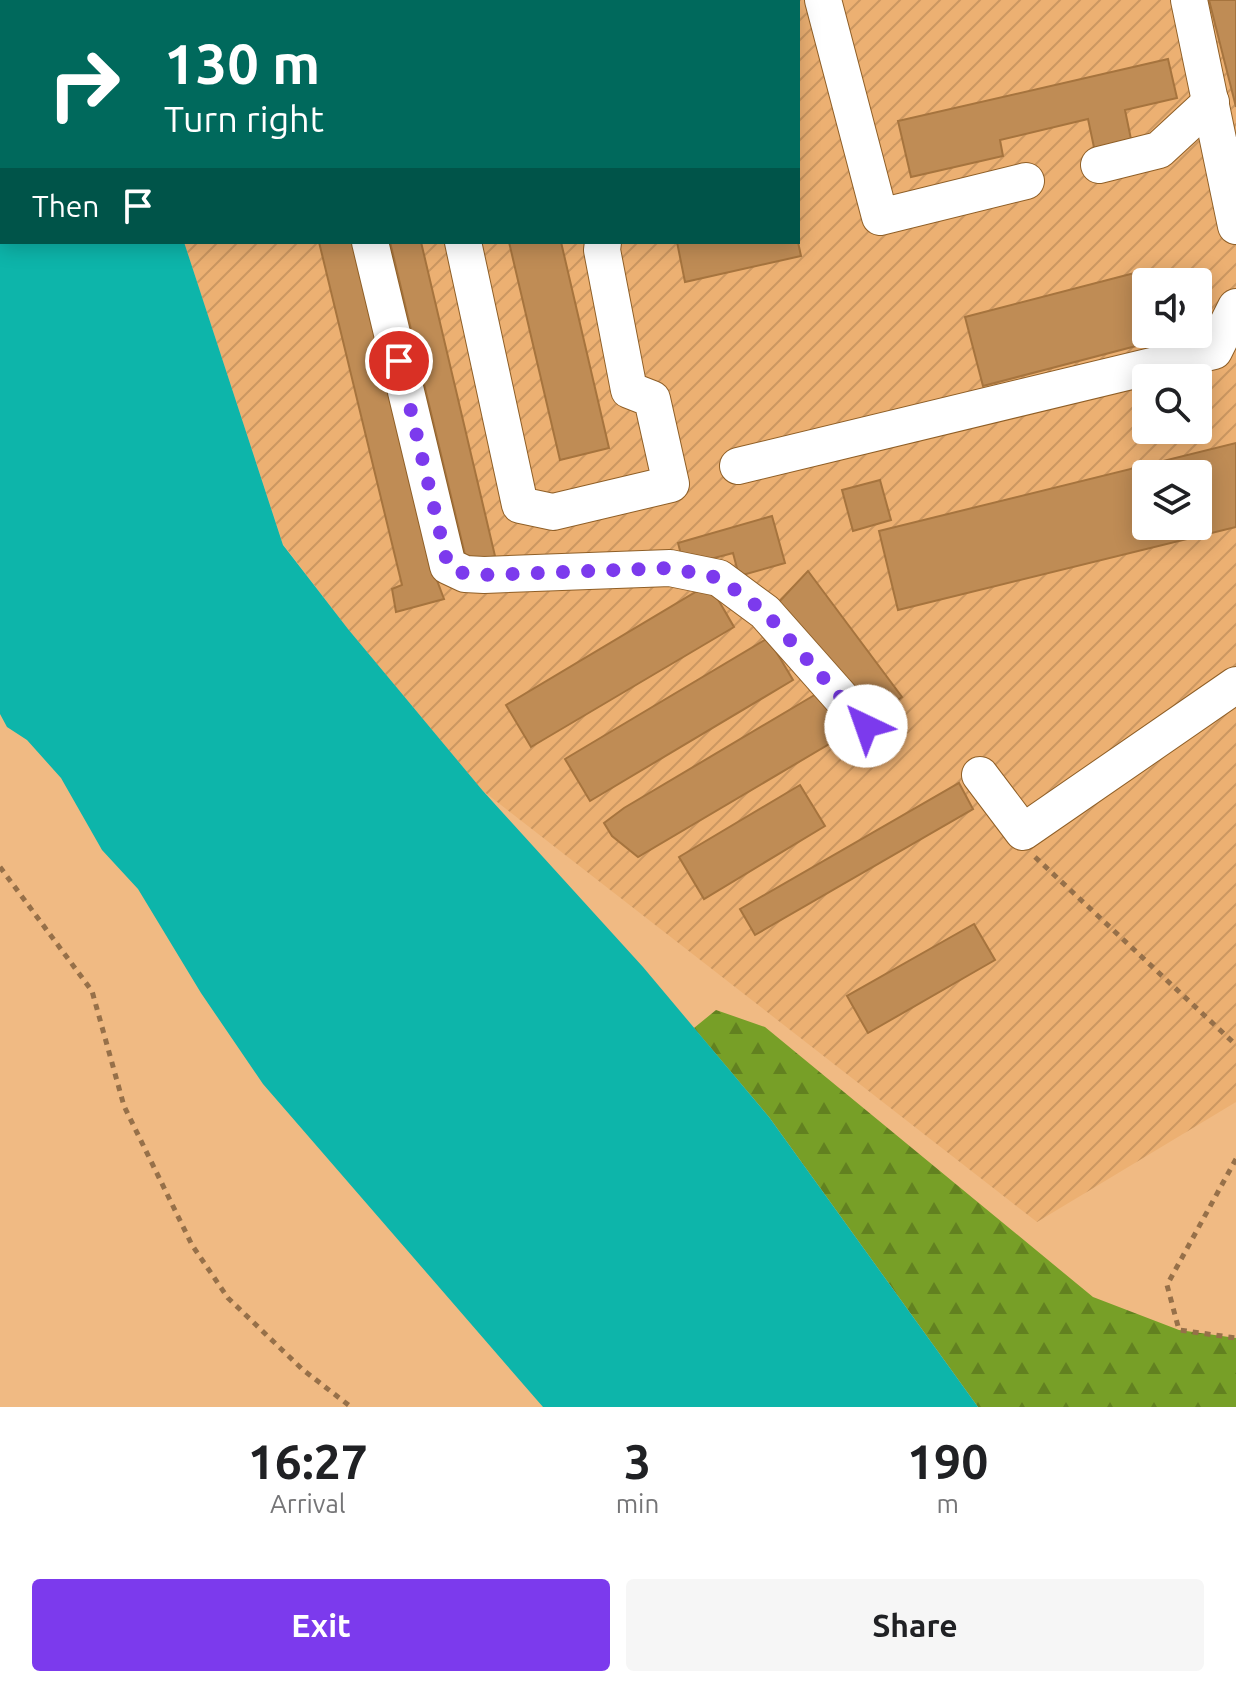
<!DOCTYPE html>
<style>
:root{--surface:#fff;--page:#f6f6f6;--text:#202124;--muted:#757577;--accent:#7c3aed}
body{margin:0;font-family:Ubuntu,sans-serif;background:var(--page);color:var(--text);height:100vh;display:flex;flex-direction:column;font-size:30px;white-space:nowrap}
*{box-sizing:border-box;margin:0}
p{font-size:26px;color:var(--muted)}
.icon{flex:none;width:44px;height:44px;fill:none;stroke:currentColor;stroke-width:2;stroke-linecap:round;stroke-linejoin:round}
.map{position:relative;height:1407px;overflow:hidden}
.side{display:flex;flex-direction:column;background:var(--surface);flex:1}
.side>*{flex:none}
.top-card{position:absolute;left:0px;top:0px;width:800px;height:244px;box-shadow:0 4px 20px #0003;background:#00695c;color:#fff;overflow:hidden}
.fabs{position:absolute;left:1132px;top:268px;display:grid;gap:16px}
.fabs a{display:grid;place-items:center;width:80px;height:80px;border-radius:8px;background:var(--surface);box-shadow:0 4px 20px #0003;font-size:40px}
.pin{position:absolute;display:grid;place-items:center;width:68px;height:68px;color:#fff;margin:-34px;border:4px solid #fff;border-radius:50%;box-shadow:0 2px 8px #0007}
.me{position:absolute;width:88px;margin:-44px;rotate:318deg;stroke-linejoin:round;filter:drop-shadow(0 0 6px #0008)}
.turn{display:flex;align-items:center;gap:28px;height:168px;padding:0 32px;font-size:36px}
.turn .icon{width:104px;height:104px;stroke-width:2.5}
.turn b{display:block;font-size:56px;line-height:68px}
.then{display:flex;align-items:center;height:76px;padding:0 32px;background:#0003;gap:16px;font-size:30px}
.eta{display:flex;justify-content:space-evenly;align-items:center;height:136px;text-align:center}
.eta b{font-size:48px;font-weight:700;line-height:56px}
.primary-button{display:flex;gap:16px;margin-top:auto;padding:16px 32px}
.primary-button a{flex:1;height:92px;border-radius:8px;background:var(--accent);color:#fff;font-size:32px;font-weight:700;line-height:92px;text-align:center}
.primary-button a+a{background:var(--page);color:var(--text)}
.map>svg:first-child{display:block}
</style>
<div class="map">
<svg width="1236" height="1407" viewBox="0 0 1236 1407">
<defs>
<pattern id="industrial-furrows" width="10" height="10" patternUnits="userSpaceOnUse" patternTransform="scale(2)"><rect width="10" height="10" fill="#ecb072"/><path d="M-1 1l2-2M0 10L10 0M9 11l2-2" fill="none" stroke="#cb9761"/></pattern>
<pattern id="forest-firs" width="22" height="20" patternUnits="userSpaceOnUse" patternTransform="scale(2)"><rect width="22" height="20" fill="#779f27"/><path d="M5 1l3.5 6h-7zM16 11l3.5 6h-7z" fill="#628120"/></pattern>
</defs>
<rect width="100%" height="100%" fill="#f0ba83"/>
<path fill="url(#industrial-furrows)" fill-rule="evenodd" d="M 13,0 L 1236,0 L 1236,1102 L 1037,1222 L 483,791 L 348,629 L 283,544 L 184,242 L 798,242 L 798,2 ZM 1146,282 L 1198,282 L 1198,334 L 1146,334 ZM 1146,378 L 1198,378 L 1198,430 L 1146,430 ZM 1146,474 L 1198,474 L 1198,526 L 1146,526 Z"/>
<path fill="url(#forest-firs)" d="M 716,1010 L 765,1027 L 1093,1297 L 1179,1330 L 1236,1338 L 1236,1407 L 978,1407 L 769,1117 L 694,1028 Z"/>
<path fill="#0db5aa" d="M 0,3 L 2,3 L 2,242 L 184,242 L 283,545 L 348,629 L 483,791 L 643,967 L 769,1117 L 978,1407 L 543,1407 L 263,1084 L 201,993 L 138,889 L 102,850 L 61,778 L 27,740 L 7,727 L 0,714 Z"/>
<g fill="#bf8c55" stroke="#a6743e" stroke-width="2" fill-rule="evenodd">
<path d="M 86,0 L 228,0 L 219,2 Z"/>
<path d="M 1209,0 L 1236,0 L 1236,107 Z"/>
<path d="M 1168,59 L 1177,98 L 1125,110 L 1132,144 L 1095,152 L 1088,119 L 1000,140 L 1003,156 L 911,177 L 898,121 Z"/>
<path d="M 319,242 L 357,242 L 435,575 L 444,599 L 396,612 L 392,589 L 402,585 Z"/>
<path d="M 390,242 L 421,242 L 495,556 L 467,563 Z"/>
<path d="M 509,242 L 561,242 L 609,448 L 560,460 Z"/>
<path d="M 677,242 L 798,242 L 801,256 L 685,282 Z"/>
<path d="M 1146,270 L 1149,282 L 1146,282 L 1146,334 L 1162,334 L 1163,339 L 983,386 L 965,317 Z"/>
<path d="M 1236,443 L 1236,527 L 898,610 L 879,531 ZM 1146,474 L 1198,474 L 1198,526 L 1146,526 Z"/>
<path d="M 880,480 L 891,520 L 853,531 L 842,490 Z"/>
<path d="M 772,516 L 785,563 L 739,576 L 733,553 L 684,566 L 678,543 Z"/>
<path d="M 808,571 L 902,697 L 878,714 L 776,605 Z"/>
<path d="M 709,584 L 734,627 L 531,747 L 506,705 Z"/>
<path d="M 768,638 L 793,680 L 590,801 L 565,759 Z"/>
<path d="M 828,687 L 853,730 L 638,857 L 612,836 L 604,823 L 624,808 Z"/>
<path d="M 959,783 L 973,809 L 755,935 L 740,909 Z"/>
<path d="M 800,785 L 825,826 L 704,899 L 679,857 Z"/>
<path d="M 974,924 L 995,960 L 868,1033 L 847,996 Z"/>
</g>
<g fill="none" stroke-linecap="round" stroke-linejoin="round">
<defs>
<g id="minor">
<path d="M 312,0 L 313,2"/>
<path d="M 410,0 L 411,2"/>
<path d="M 573,0 L 573,2"/>
<path d="M 823,0 L 880,217 L 1026,181"/>
<path d="M 1189,0 L 1236,226"/>
<path d="M 1099,165 L 1159,150 L 1211,102"/>
<path d="M 370,242 L 448,566 L 465,574 L 484,575 L 670,568 L 719,578 L 765,612 L 866,726"/>
<path d="M 463,242 L 520,505 L 553,512 L 671,484 L 652,399 L 629,390 L 602,250 L 603,242"/>
<path d="M 738,466 L 1214,351 L 1236,307"/>
<path d="M 980,775 L 1023,832 L 1236,685"/>
</g>
</defs>
<use href="#minor" stroke="#8f5f27" stroke-width="38"/>
<g stroke="#967049" stroke-width="5" stroke-dasharray="6 6" stroke-linecap="butt">
<path d="M 1035,857 L 1236,1045"/>
<path d="M 0,867 L 92,991 L 124,1106 L 192,1245 L 228,1298 L 302,1369 L 351,1407"/>
<path d="M 1236,1159 L 1167,1285 L 1179,1330 L 1236,1338"/>
</g>
<use href="#minor" stroke="#fff" stroke-width="36"/>
</g>
<g fill="none" stroke-linecap="round" stroke-linejoin="round">
<path stroke="#7c3aed" stroke-width="14" stroke-dasharray="0 25.2" d="M 399,361 L 448,566 L 465,574 L 484,575 L 670,568 L 719,578 L 765,612 L 866,726"/>
</g>
</svg>
<div class="fabs">
<a><svg class="icon" aria-label="sound" viewBox="0 0 24 24"><path d="M4 9h4l5-4v14l-5-4H4zM17 9q2 3 0 6"/></svg></a>
<a><svg class="icon" aria-label="search" viewBox="0 0 24 24"><circle cx="10" cy="10" r="6"/><path d="M15 15l6 6"/></svg></a>
<a><svg class="icon" aria-label="layers" viewBox="0 0 24 24"><path d="M12 4l9 5-9 5-9-5zM3 14l9 5 9-5"/></svg></a>
</div>
<div class="pin" style="left:399px;top:361px;background:#d93025"><svg class="icon" aria-label="arrive" viewBox="0 0 24 24"><path d="M6 21V4h12l-3 4 3 4H6"/></svg></div>
<svg class="me" style="left:866px;top:726px" viewBox="-20 -20 40 40"><circle r="19" fill="#fff"/><path d="M0-13L10 11 0 6-10 11z" fill="#7c3aed"/></svg>
<div class="top-card">
<div class="turn"><svg class="icon" aria-label="right" viewBox="0 0 24 24"><path d="M7 20v-9h11M14 6l5 5-5 5"/></svg><div><b>130 m</b>Turn right</div></div>
<div class="then">Then<svg class="icon" aria-label="arrive" viewBox="0 0 24 24"><path d="M6 21V4h12l-3 4 3 4H6"/></svg></div>
</div>
</div>
<section class="side">
<div class="eta">
<div><b>16:27</b><p>Arrival</p></div>
<div><b>3</b><p>min</p></div>
<div><b>190</b><p>m</p></div>
</div>
<div class="primary-button"><a>Exit</a><a>Share</a></div>
</section>
